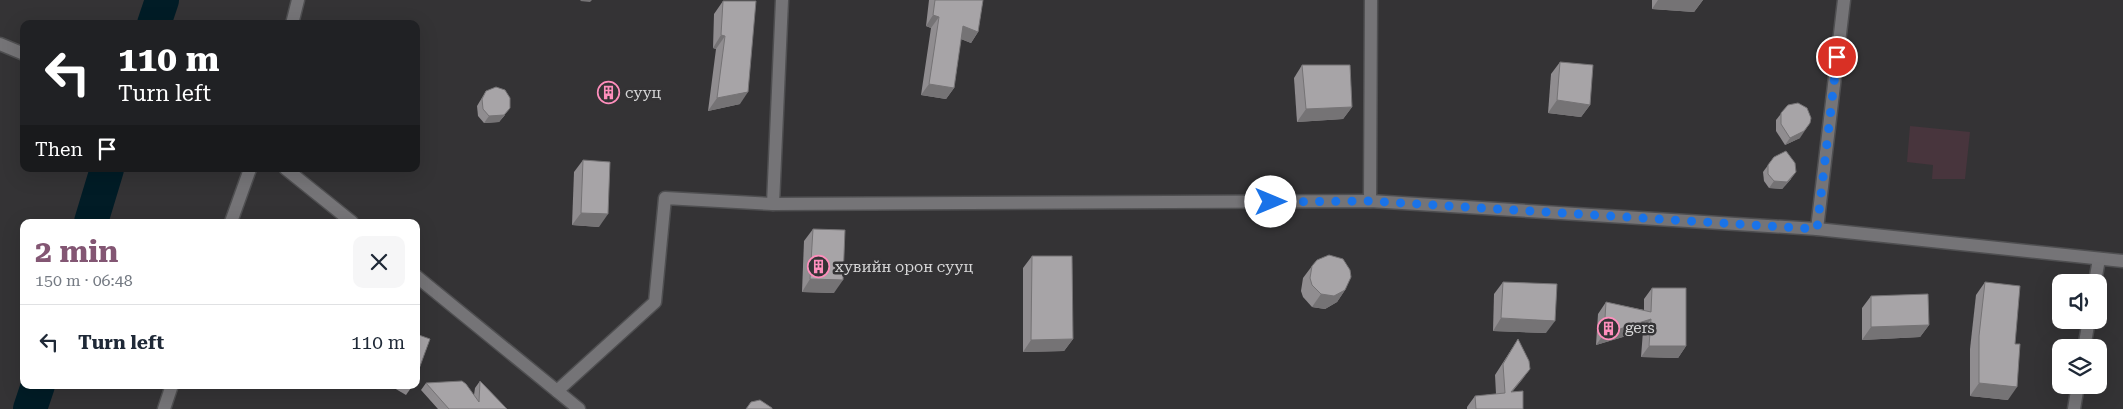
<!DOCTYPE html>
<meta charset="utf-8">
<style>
:root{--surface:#fff;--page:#f6f6f7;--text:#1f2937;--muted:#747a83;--line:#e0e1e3;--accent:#835673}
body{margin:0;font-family:"Roboto Serif",serif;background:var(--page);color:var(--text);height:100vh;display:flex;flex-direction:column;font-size:19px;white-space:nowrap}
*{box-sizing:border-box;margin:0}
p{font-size:16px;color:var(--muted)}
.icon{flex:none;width:28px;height:28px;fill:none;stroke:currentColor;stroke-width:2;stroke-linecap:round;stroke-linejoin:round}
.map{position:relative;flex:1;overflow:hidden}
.drawer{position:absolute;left:20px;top:219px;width:400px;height:170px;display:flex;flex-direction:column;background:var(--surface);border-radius:10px;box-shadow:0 5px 20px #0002}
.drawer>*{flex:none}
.guide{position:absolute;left:20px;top:20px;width:400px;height:152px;border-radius:10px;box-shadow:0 5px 20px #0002;background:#202124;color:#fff;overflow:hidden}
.buttons{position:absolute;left:2052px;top:274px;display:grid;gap:10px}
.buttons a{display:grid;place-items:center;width:55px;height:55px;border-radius:10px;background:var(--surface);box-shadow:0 5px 20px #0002;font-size:25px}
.pin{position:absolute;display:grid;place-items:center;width:42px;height:42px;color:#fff;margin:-21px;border:2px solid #fff;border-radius:50%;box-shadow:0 1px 5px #0007}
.me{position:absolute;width:55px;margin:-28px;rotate:90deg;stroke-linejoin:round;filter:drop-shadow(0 0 4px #0008)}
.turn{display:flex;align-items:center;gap:18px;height:105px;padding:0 15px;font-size:22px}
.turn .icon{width:65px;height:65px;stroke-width:2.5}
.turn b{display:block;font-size:35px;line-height:42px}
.then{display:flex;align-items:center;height:48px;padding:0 15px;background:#0003;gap:10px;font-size:19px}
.round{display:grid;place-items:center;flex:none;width:52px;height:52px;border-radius:10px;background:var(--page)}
.headline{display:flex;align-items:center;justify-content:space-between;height:85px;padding:0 15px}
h1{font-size:30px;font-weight:700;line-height:38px;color:var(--accent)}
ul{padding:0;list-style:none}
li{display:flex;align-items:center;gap:15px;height:75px;padding:0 15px;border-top:1px solid var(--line)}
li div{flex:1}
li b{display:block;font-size:19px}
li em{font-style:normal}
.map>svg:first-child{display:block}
</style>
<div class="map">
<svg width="2123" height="409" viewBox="0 0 2123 409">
<rect width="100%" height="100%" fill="#343335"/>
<path fill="#48353d" d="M 1910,126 L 1970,132 L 1965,179 L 1932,179 L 1933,165 L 1907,162 Z"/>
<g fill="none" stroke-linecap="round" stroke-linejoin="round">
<g stroke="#011c26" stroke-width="34">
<path d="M 154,24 L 162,0"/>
<path d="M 91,222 L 107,169"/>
<path d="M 30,409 L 38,385"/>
</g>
<defs>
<g id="street">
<path d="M 292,24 L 298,0"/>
<path d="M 0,44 L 24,54"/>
<path d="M 286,169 L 352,222"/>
<path d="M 1370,201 L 1371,0"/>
<path d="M 773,204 L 782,0"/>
<path d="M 231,222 L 250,169"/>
<path d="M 1817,229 L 1844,0"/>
<path d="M 416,276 L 557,391 L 655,302 L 665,198 L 773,204 L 1370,201 L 1817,229 L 2123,261"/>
<path d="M 2095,282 L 2099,259"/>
<path d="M 2084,348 L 2089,320"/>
<path d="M 557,391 L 579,409"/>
<path d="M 164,409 L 172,385"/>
<path d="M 2074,409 L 2078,385"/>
</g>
</defs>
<use href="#street" stroke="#4f4f51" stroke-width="15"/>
<use href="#street" stroke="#757477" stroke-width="12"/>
</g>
<g fill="#908d90">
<path d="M 929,0 L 983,0 L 978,32 L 971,43 L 961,39 L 954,88 L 946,99 L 921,95 L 931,28 L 926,26 Z"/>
<path d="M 1652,0 L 1703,0 L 1694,12 L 1652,9 Z"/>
<path d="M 723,1 L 740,104 L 708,111 L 716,49 L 713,48 L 714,14 Z"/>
<path d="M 1560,62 L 1590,105 L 1581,117 L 1548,113 L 1551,74 Z"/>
<path d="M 1302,65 L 1352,107 L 1343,119 L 1297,122 L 1294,78 Z"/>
<path d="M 486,91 L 505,115 L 499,122 L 484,123 L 478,116 L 477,106 Z"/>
<path d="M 1788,105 L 1800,138 L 1785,145 L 1776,131 L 1776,120 Z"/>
<path d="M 1774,157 L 1791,179 L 1782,189 L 1769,188 L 1764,181 L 1763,172 Z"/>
<path d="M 583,160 L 599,227 L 572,225 L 574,172 Z"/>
<path d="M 813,229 L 834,293 L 802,292 L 804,241 Z"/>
<path d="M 1032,256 L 1073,339 L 1064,351 L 1023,352 L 1023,268 Z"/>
<path d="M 1312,266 L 1345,290 L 1337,302 L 1325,309 L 1312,307 L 1303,297 L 1301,291 L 1303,278 Z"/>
<path d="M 1503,282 L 1546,333 L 1493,331 L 1494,294 Z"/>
<path d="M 1985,282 L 2008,400 L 1970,396 L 1970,349 L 1976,295 Z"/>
<path d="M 1652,288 L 1686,346 L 1678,358 L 1641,357 L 1643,331 L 1596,345 L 1598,314 L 1606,302 L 1644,310 L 1644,299 Z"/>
<path d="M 1871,296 L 1929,325 L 1920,337 L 1862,340 L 1862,308 Z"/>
<path d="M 1518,339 L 1530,369 L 1512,392 L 1523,409 L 1467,409 L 1467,407 L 1475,396 L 1496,394 L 1495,375 Z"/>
<path d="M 480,381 L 507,409 L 438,409 L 421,390 L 426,383 L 474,395 L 475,388 Z"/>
<path d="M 389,385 L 413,385 L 406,395 Z"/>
</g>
<g fill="#757375">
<path d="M 581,0 L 592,0 L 590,2 L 580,1 Z"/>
<path d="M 1658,0 L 1703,0 L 1694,12 L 1652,9 Z"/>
<path d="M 933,15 L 939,17 L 931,28 L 926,26 Z"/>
<path d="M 963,26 L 978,32 L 971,43 L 956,37 Z"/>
<path d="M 721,35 L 725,36 L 716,49 L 713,48 Z"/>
<path d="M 929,84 L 954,88 L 946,99 L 921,95 Z"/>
<path d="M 748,92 L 740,104 L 708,111 L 717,98 Z"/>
<path d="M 1557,100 L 1590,105 L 1581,117 L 1548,113 Z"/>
<path d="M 1352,107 L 1343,119 L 1297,122 L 1306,109 Z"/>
<path d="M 510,108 L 499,122 L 484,123 L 489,116 Z"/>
<path d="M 1810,123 L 1800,138 L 1785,145 L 1790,138 Z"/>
<path d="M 1796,172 L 1791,179 L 1782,189 L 1769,188 L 1774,181 Z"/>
<path d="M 581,213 L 608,214 L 599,227 L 572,225 Z"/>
<path d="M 810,279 L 843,280 L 834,293 L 802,292 Z"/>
<path d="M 1345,290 L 1337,302 L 1325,309 L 1312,307 L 1321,294 Z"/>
<path d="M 1501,318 L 1555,321 L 1546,333 L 1493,331 Z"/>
<path d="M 1651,319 L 1643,331 L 1596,345 L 1604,334 Z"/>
<path d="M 1929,325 L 1920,337 L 1862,340 L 1871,327 Z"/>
<path d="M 1073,339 L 1064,351 L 1023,352 L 1031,340 Z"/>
<path d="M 1649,346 L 1686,346 L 1678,358 L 1641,357 Z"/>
<path d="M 1530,369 L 1522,380 L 1503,403 L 1511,392 Z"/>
<path d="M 1979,383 L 2017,387 L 2008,400 L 1970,396 Z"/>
</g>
<g fill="#a7a4a7" stroke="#757375">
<path d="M 935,0 L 983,0 L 978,32 L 963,26 L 954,88 L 929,84 L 939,17 L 933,15 Z"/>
<path d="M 723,1 L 756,1 L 748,92 L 717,98 L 725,36 L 721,35 Z"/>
<path d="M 1560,62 L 1593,65 L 1590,105 L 1557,100 Z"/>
<path d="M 1302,65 L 1350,65 L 1352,107 L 1306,109 Z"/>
<path d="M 496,87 L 505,90 L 510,98 L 510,108 L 504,115 L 489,116 L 483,109 L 482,99 L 486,91 Z"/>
<path d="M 1798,103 L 1807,108 L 1811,118 L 1810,123 L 1804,131 L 1790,138 L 1781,124 L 1781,113 L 1788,105 Z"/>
<path d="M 1786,151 L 1795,163 L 1796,172 L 1787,182 L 1774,181 L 1768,174 L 1768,165 L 1774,157 Z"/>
<path d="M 583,160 L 610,162 L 608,214 L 581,213 Z"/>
<path d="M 813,229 L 845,230 L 843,280 L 810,279 Z"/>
<path d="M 1329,255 L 1343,259 L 1350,270 L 1351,277 L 1345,290 L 1334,296 L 1321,294 L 1312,285 L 1310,278 L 1312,266 L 1317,260 Z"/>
<path d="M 1032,256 L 1072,256 L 1073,339 L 1031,340 Z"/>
<path d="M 1503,282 L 1557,284 L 1555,321 L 1501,318 Z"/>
<path d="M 1985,282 L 2020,286 L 2015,344 L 2020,344 L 2017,387 L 1979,383 L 1979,336 Z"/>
<path d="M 1652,288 L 1686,288 L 1686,346 L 1649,346 L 1651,319 L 1604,334 L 1606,302 L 1651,312 Z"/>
<path d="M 1928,294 L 1929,325 L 1871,327 L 1871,296 Z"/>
<path d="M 416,334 L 430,339 L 416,377 Z"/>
<path d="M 1518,339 L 1529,361 L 1530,369 L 1511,392 L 1523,391 L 1523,409 L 1476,409 L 1475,396 L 1505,393 L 1503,364 Z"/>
<path d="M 462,381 L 466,384 L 479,402 L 480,381 L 507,409 L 449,409 L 426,383 Z"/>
<path d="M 760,400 L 772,408 L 772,409 L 746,409 L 751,402 Z"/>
</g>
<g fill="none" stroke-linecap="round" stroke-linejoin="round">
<path stroke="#1a73e8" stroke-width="9" stroke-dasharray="0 16.2" d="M 1271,202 L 1370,201 L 1817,229 L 1837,57"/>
</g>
<defs>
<symbol id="building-ring" viewBox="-11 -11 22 22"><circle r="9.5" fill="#343335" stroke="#fe8ebc" stroke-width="1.5"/><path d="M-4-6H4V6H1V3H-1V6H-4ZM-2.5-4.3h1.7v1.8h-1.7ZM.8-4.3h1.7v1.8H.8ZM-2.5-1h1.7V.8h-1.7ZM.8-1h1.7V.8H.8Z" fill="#fe8ebc"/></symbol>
</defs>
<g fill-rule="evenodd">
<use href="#building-ring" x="596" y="80" width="25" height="25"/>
<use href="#building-ring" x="806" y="254" width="25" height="25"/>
<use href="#building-ring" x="1596" y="316" width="25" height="25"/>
</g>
<g text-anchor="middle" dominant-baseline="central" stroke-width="5" stroke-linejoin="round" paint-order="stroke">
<g font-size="15" fill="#d6d6d7" stroke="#343335" text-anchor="start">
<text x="625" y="93">сууц</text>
<text x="835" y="267">хувийн орон сууц</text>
<text x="1625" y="328">gers</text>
</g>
</g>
</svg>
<div class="buttons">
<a><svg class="icon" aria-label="sound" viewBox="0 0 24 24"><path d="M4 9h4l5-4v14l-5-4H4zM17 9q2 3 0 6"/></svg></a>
<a><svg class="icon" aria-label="layers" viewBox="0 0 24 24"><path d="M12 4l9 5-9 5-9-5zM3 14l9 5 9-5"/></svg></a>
</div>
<div class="pin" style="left:1837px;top:57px;background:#d93025"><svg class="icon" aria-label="arrive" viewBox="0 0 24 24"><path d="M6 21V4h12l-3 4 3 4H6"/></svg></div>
<svg class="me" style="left:1271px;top:202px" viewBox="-20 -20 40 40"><circle r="19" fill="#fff"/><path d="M0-13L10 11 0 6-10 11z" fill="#1a73e8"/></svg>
<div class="guide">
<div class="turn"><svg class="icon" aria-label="left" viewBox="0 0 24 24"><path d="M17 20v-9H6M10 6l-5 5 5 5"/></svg><div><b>110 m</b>Turn left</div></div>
<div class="then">Then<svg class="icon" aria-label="arrive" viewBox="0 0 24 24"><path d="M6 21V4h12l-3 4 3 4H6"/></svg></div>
</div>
<section class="drawer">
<div class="headline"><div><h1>2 min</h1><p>150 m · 06:48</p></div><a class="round"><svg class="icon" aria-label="close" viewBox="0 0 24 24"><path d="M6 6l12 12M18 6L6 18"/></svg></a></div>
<ul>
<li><svg class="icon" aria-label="left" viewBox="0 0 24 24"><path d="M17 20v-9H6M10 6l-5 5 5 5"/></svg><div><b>Turn left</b></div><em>110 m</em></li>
</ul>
</section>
</div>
